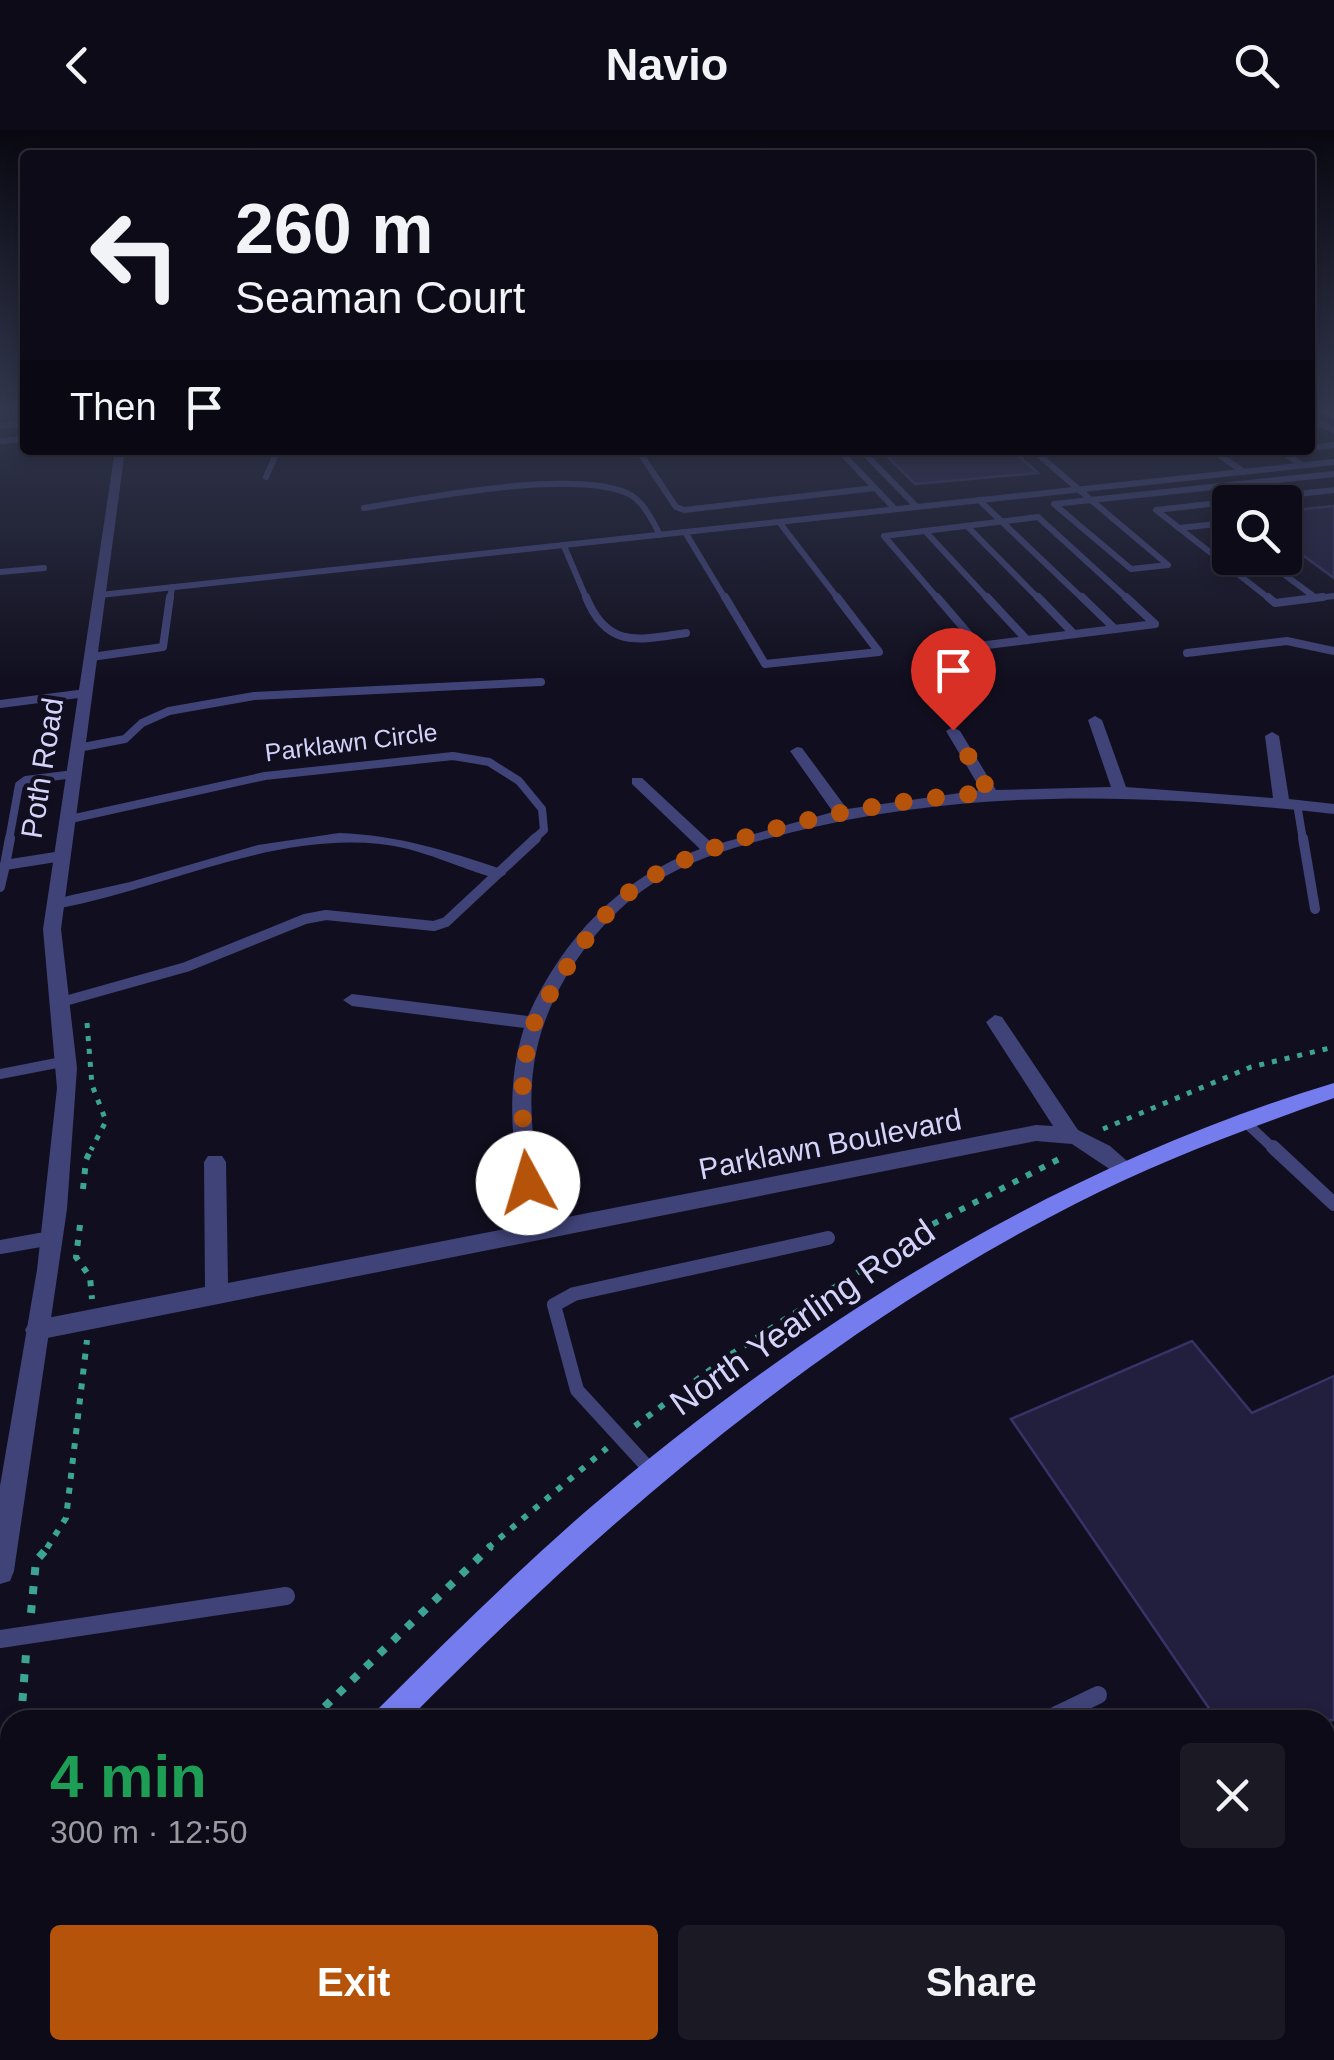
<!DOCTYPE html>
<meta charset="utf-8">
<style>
:root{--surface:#0d0b17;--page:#1b1924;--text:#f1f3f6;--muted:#9a9ba1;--line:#2d2b36;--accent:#b45309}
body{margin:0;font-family:Helvetica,sans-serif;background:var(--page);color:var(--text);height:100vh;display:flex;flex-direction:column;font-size:38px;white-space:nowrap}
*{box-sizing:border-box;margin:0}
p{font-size:32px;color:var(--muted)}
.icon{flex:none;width:55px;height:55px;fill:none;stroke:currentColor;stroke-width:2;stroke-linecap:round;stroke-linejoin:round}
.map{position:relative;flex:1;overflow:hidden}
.sheet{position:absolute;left:0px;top:1580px;width:1335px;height:350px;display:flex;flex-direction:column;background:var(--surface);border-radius:30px 30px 0 0;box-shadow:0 5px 15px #0003,0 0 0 2px var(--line)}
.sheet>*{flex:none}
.guide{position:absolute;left:20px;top:20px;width:1295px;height:305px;border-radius:10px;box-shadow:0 5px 15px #0003,0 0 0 2px var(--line);background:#0d0b17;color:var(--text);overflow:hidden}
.controls{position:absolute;left:1212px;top:355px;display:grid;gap:20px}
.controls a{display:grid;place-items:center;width:90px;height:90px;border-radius:10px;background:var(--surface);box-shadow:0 5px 15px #0003,0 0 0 2px var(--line);font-size:50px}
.pin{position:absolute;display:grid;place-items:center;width:85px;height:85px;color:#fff;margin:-102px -42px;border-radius:50% 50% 50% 0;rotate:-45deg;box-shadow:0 0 10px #0007}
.pin .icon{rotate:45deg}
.me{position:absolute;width:110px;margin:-55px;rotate:354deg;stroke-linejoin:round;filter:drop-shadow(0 0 8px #0008)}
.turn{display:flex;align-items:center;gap:35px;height:210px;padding:0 50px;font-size:45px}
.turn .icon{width:130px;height:130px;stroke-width:2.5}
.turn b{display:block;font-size:70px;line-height:85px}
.then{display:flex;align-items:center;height:95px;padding:0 50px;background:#0003;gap:20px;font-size:38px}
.round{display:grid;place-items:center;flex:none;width:105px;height:105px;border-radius:10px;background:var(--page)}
.summary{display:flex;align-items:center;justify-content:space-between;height:170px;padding:0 50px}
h1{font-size:60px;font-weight:600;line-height:75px;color:#1e9e55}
.button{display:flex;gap:20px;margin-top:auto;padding:20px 50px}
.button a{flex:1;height:115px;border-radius:10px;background:var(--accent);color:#fff;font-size:40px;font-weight:600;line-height:115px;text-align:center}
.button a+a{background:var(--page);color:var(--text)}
header{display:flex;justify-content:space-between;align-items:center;height:130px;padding:0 50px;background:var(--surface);font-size:45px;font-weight:600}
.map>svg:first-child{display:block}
</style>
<header><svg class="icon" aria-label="back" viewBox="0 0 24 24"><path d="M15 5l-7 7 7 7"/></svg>Navio<svg class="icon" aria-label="search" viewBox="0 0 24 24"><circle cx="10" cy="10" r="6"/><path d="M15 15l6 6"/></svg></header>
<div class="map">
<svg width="1334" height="1930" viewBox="0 0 1334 1930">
<rect width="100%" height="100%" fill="#110f1f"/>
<g fill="#211e3e" stroke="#383367" stroke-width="2.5">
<path d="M 881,320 L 1012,320 L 1038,343 L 915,354 Z"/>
<path d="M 1334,376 L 1334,448 L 1285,412 L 1285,381 Z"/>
<path d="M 1192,1211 L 1252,1283 L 1334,1246 L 1334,1590 L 1217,1590 L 1011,1289 Z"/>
</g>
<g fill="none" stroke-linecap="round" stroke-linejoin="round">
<g stroke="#3ca494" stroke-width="5" stroke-dasharray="5 8" stroke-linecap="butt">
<path d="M 87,893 L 92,955 L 106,991 L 91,1020"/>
<path d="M 1103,999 L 1251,937 L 1334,917"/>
</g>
<g stroke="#3ca494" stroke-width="6" stroke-dasharray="6 9" stroke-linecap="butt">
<path d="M 83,1059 L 86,1030 L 92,1017"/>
<path d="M 80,1095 L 76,1127 L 90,1147 L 92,1169"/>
<path d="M 635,1296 L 730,1225 L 929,1096 L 1065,1026"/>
<path d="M 47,1418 L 66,1388 L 87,1210"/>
<path d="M 488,1418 L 607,1318"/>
</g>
<g stroke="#3ca494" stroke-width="8" stroke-dasharray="8 11" stroke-linecap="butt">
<path d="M 31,1483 L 36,1431 L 49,1416"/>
<path d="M 21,1590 L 26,1524"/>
<path d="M 311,1590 L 491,1416"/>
</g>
<g stroke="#404378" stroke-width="6">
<path d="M 1310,289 L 1334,300"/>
<path d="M 0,296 L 25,293"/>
<path d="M 0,311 L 25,309"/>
<path d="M 1310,318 L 1334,315"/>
<path d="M 638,320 L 676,377 L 684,380 L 875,358"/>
<path d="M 839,320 L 895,379"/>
<path d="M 861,320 L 917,377"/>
<path d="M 1033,320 L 1091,370"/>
<path d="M 1212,320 L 1244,342"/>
<path d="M 1279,320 L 1302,335"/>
<path d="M 640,323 L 672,320"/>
<path d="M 266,347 L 278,320"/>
<path d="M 979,370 L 1084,470"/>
<path d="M 1091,370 L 1168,435 L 1131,439 L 1054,374 Z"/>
<path d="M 1091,370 L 1334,344"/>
<path d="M 364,378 C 426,368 570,339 627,363 C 643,370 652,390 660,405"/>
<path d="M 779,392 L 839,470"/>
<path d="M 967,396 L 1040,470"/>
<path d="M 1179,398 L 1217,394 L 1230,403"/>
<path d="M 925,401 L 989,470"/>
<path d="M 685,402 L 726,470"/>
<path d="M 564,416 L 587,470"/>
<path d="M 1262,428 L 1316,468"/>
<path d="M 0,442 L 44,438"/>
<path d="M 100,465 L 1334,332"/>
<path d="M 170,470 L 172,457"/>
<path d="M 939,470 L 884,406 L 1038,387 L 1129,470"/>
<path d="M 1271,470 L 1156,380 L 1334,360"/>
<path d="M 1302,470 L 1334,466"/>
</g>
<g stroke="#404378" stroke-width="8">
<path d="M 586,467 C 607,519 638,510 686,503"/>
<path d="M 725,467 L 765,534 L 879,522 L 837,467"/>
<path d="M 937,467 L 979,516 L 1155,494 L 1126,467"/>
<path d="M 987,467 L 1027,510"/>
<path d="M 1038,467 L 1074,504"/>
<path d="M 1082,467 L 1115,499"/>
<path d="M 1268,467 L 1275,473 L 1323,467"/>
<path d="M 1187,523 L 1287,511 L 1334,521"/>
<path d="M 91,527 L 163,517 L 170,467"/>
<path d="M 0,574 L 86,563"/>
<path d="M 78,618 L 125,609 L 142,593 L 169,581 L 254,566 L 541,552"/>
<path d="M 1297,674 L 1303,710"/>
<path d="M 66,690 L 265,646 L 453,626 L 489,632 L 519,651 L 542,679 L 544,700 L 533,710"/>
<path d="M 9,710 L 19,655 L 26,650 L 74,644"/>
</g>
<g stroke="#404378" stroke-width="10">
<path d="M 10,708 L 5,735 L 62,726"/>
<path d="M 1303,708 L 1315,779"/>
<path d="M 0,757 L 5,735"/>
<path d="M 58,873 L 186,837 L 305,789 L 326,785 L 434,796 L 446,792 L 536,708"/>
<path d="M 0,944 L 67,931"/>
<path d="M 1242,989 L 1275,1020"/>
</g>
<g stroke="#404378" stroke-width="14">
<path d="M 1273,1017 L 1334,1074"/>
<path d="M 0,1117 L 51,1108"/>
<path d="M 653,1343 L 577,1260 L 554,1175 L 574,1164 L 828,1108"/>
</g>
<g stroke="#404378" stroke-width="18">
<path d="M 0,1509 L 286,1466"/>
<path d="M 1046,1590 L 1098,1565"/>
<path d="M 1325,1749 L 1334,1750"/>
<path d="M 489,1920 L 492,1930"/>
<path d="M 885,1930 L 902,1920"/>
</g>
<g fill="#404378" fill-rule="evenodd">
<path d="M 1095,586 L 1102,590 L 1126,657 L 1273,668 L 1265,606 L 1272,602 L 1279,606 L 1289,669 L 1334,674 L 1334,684 C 1151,664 973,657 793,702 C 745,714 694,727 652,754 C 598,789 551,856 537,918 C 524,975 536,1035 547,1091 L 1036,995 L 1053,996 L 986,892 L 995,885 L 1002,887 L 1078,1000 L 1110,1016 L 1135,1038 L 1131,1044 L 1117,1044 L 1072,1014 L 1036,1011 L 37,1210 L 29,1207 L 25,1200 L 29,1193 L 37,1190 L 205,1157 L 204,1032 L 208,1026 L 222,1026 L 226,1032 L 228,1153 L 526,1095 C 514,1029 503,963 524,898 L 352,876 L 343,870 L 352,864 L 528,886 C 563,808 620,748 700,719 L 632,654 L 632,648 L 642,648 L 714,715 L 833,682 L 790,621 L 797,617 L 802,618 L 847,679 L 981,660 L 946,601 L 953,597 L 960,601 L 996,660 L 1111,657 L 1088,590 Z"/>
<path d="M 339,703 C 398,705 448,721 504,740 L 506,744 L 498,749 C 458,738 421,718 380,714 C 269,703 163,759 56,779 L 47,774 L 50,770 L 130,752 L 258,715 Z"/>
</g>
<path fill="#404378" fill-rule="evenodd" d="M 115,320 L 125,320 L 61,799 L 77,938 L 67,1079 L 14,1441 L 10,1451 L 0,1454 L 0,1356 L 37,1140 L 57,958 L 43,799 Z"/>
<g fill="#757dee" fill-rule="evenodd">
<path d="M 1334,953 L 1334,968 C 1246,999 1159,1031 1075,1074 C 821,1203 607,1389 408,1590 L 372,1590 L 377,1580 C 445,1512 513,1445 585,1382 C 804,1194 1056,1037 1334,953 Z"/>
<path d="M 33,1920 L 74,1920 L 70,1930 L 29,1930 Z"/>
</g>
<path fill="#ae67ec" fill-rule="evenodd" d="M 1321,282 L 1334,282 L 1334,289 Z"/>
</g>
<linearGradient id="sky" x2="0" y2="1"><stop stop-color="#090811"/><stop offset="0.51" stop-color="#32374d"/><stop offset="1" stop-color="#32374d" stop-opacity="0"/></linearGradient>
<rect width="1334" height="552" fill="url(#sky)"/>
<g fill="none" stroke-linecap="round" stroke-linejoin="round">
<path stroke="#b45309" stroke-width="18" stroke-dasharray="0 32.4" d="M 528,1053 C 523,1000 516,946 534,894 C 539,878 552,862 560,848 C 578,819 600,787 627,764 C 699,703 895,667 990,663 L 953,600"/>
</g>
<g text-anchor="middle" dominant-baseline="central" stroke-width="8" stroke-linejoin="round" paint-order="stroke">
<g font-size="25" fill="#d4d3fa" stroke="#110f1f">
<text transform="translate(351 612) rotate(-7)">Parklawn Circle</text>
</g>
<g font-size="30" fill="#d4d3fa" stroke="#110f1f">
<text transform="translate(42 638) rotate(-81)">Poth Road</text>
<text transform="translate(830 1014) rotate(-11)">Parklawn Boulevard</text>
</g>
<g font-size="35" fill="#d4d3fa" stroke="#110f1f">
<text transform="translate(802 1187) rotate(-35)">North Yearling Road</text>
</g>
</g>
</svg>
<div class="controls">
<a><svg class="icon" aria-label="search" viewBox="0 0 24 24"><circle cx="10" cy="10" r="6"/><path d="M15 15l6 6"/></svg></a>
</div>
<div class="pin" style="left:953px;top:600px;background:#d93025"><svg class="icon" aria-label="arrive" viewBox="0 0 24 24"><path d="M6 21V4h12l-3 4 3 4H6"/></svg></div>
<svg class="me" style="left:528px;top:1053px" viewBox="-20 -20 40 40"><circle r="19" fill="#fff"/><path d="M0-13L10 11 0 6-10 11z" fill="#b45309"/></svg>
<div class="guide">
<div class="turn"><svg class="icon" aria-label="left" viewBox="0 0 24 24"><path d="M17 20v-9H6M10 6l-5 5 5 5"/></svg><div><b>260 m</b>Seaman Court</div></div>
<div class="then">Then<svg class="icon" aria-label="arrive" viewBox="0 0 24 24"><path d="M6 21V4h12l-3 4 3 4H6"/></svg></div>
</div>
<section class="sheet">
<div class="summary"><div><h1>4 min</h1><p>300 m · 12:50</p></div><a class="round"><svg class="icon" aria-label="close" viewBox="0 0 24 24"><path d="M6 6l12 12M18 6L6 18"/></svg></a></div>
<div class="button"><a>Exit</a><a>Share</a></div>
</section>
</div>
